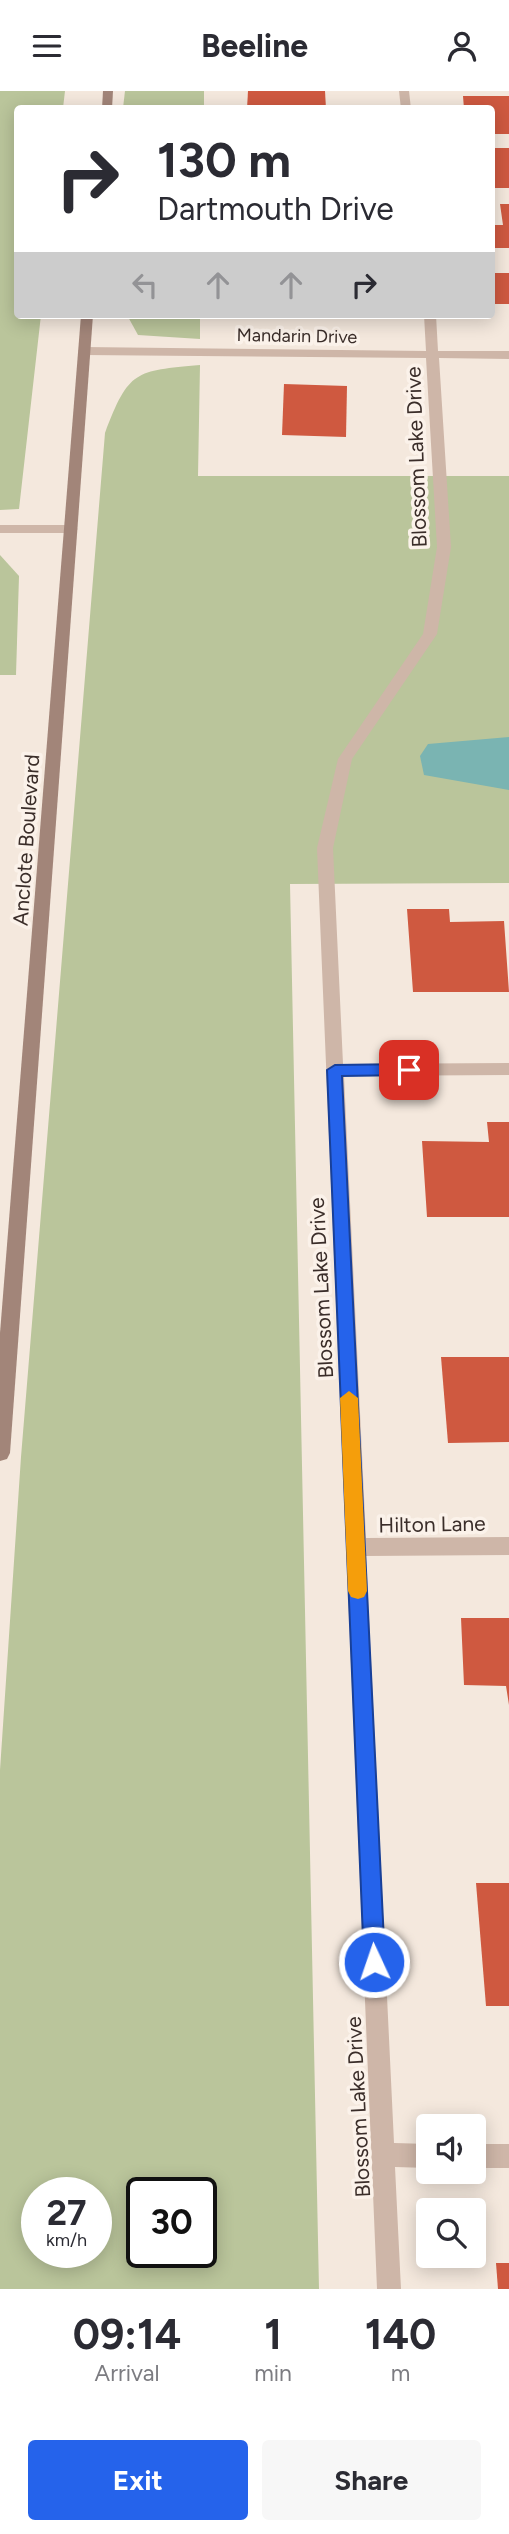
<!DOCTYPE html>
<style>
:root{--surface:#fff;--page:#f7f7f7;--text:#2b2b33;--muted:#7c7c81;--accent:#2563eb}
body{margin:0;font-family:Figtree,sans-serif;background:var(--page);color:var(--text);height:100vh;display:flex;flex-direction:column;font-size:26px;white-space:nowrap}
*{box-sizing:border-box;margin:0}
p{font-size:23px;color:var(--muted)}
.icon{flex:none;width:38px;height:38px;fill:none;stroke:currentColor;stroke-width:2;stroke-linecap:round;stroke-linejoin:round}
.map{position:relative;height:2198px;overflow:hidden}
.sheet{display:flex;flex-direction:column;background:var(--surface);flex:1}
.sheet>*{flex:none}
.top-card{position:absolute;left:14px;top:14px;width:481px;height:214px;border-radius:7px;box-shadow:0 4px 18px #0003;background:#fff;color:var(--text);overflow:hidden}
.controls{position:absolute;left:416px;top:2023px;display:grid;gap:14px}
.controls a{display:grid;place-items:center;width:70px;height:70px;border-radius:7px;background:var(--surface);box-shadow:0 4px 18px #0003;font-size:35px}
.speed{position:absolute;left:21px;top:2086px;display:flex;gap:14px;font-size:35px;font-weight:700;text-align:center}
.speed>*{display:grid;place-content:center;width:91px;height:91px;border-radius:50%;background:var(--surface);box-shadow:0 4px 18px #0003;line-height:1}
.speed small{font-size:18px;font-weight:400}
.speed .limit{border:4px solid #111;border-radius:10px;background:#fff;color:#111}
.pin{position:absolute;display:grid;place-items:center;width:60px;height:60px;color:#fff;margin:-30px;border-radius:14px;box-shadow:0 4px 10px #0006}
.me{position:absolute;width:77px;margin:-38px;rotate:357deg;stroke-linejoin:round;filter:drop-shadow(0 0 5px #0008)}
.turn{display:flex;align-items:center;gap:24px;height:147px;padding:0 28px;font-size:32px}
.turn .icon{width:91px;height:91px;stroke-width:2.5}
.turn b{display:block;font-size:49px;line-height:60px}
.lanes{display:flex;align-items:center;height:66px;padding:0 28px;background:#0003;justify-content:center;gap:35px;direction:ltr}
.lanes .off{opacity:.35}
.eta{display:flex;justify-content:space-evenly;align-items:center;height:119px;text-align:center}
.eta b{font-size:42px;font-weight:700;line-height:49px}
.action{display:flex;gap:14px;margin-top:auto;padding:14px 28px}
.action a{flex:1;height:80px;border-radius:7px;background:var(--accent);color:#fff;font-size:28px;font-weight:700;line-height:80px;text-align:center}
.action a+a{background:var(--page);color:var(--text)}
header{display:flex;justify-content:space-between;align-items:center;height:91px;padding:0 28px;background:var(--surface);font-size:32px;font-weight:700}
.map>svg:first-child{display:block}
</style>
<header><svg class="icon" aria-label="menu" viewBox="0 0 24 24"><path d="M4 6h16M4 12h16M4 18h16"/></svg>Beeline<svg class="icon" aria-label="person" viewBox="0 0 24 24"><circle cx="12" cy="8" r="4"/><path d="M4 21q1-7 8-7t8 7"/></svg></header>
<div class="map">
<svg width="509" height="2198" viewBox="0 0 509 2198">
<rect width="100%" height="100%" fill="#f4e8dd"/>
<g fill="#bac59b" fill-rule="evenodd">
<path d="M 0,0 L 65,0 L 63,17 L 18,18 L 18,224 L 41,224 L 19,418 L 0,419 Z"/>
<path d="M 125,0 L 204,0 L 204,17 L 123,17 Z"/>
<path d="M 127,224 L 200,224 L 200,248 L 138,244 Z"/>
<path d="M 200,274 L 198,385 L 509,385 L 509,792 L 290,793 L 319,2198 L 0,2198 L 0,1679 L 21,1366 L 105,342 C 129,279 135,280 200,274 ZM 37,2102 L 96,2102 L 96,2161 L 37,2161 ZM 142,2102 L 201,2102 L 201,2161 L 142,2161 Z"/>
<path d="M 0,464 L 19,485 L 16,584 L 0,584 Z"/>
</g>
<path fill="#7ab4b2" d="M 509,646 L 509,699 L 424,684 L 420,665 L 428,653 Z"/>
<g fill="#cf5940">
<path d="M 248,0 L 325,0 L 326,18 L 247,18 Z"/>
<path d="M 463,5 L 509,5 L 509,43 L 492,43 L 492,18 L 464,18 Z"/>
<rect x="492" y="57" width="17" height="40"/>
<path d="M 500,113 L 509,113 L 509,157 L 492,157 L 492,134 L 503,134 Z"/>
<rect x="492" y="182" width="17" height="31"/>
<path d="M 284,293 L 347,295 L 346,346 L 282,344 Z"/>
<path d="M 407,818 L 449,818 L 450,831 L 504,830 L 509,901 L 413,901 Z"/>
<path d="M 487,1031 L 509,1031 L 509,1126 L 427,1126 L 422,1050 L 489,1051 Z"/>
<path d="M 441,1266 L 509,1266 L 509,1351 L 448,1352 Z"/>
<path d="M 461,1527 L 509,1527 L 509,1614 L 506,1595 L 464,1594 Z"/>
<path d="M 476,1792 L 509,1792 L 509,1915 L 486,1915 Z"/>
<path d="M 496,2172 L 509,2172 L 509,2198 L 498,2198 Z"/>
</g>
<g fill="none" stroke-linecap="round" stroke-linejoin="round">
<g fill="#ceb6a8" fill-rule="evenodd">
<path d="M 399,0 L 409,0 L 411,18 L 401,18 Z"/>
<path d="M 424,224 L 436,224 L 438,260 L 509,260 L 509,268 L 439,267 L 451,456 L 437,543 L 352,668 L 333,757 L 343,973 L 509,972 L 509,984 L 344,985 L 366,1447 L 509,1446 L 509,1464 L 366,1465 L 394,2052 L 429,2053 L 429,2077 L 395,2076 L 401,2198 L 377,2198 L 317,757 L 338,668 L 423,543 L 437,456 L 426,267 L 84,264 L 78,260 L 84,256 L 426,260 Z"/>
<path d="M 0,434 L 71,434 L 78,438 L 71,442 L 0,442 Z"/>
<rect x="474" y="2053" width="35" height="24"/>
</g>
<g fill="#a28579" fill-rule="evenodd">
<path d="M 103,0 L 113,0 L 112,18 L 102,18 Z"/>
<path d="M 81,224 L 93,224 L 10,1362 L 7,1368 L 0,1370 L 0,1242 Z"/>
</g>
</g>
<path fill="#2563eb" stroke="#184099" stroke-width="2" d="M 409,973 L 417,979 L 409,984 L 342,985 L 385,1871 L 382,1878 L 374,1881 L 367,1878 L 364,1871 L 327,979 L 335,974 Z"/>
<path fill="#f59e0b" d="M 349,1300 L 358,1307 L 367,1500 L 364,1506 L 358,1508 L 351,1506 L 348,1500 L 340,1307 Z"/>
<g text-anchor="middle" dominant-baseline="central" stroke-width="7" stroke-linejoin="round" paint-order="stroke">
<g font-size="18" fill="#3a2d29" stroke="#fbf2ea">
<text transform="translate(297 245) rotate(1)">Mandarin Drive</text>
</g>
<g font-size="21" fill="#3a2d29" stroke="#fbf2ea">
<text transform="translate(416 366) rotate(-92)">Blossom Lake Drive</text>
<text transform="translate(26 749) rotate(-86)">Anclote Boulevard</text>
<text transform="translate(321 1197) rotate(-93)">Blossom Lake Drive</text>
<text transform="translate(432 1433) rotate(-1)">Hilton Lane</text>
<text transform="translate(358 2016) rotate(-93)">Blossom Lake Drive</text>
</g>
</g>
</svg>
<div class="controls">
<a><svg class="icon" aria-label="sound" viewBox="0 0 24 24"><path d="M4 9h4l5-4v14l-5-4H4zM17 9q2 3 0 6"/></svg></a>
<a><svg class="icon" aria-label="search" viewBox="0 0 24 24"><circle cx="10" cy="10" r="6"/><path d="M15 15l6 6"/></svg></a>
</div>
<div class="speed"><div>27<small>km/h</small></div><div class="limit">30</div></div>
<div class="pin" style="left:409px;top:979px;background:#d93025"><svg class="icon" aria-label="arrive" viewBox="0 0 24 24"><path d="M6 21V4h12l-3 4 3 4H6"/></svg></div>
<svg class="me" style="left:374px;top:1871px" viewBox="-20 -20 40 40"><circle r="17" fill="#2563eb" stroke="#fff" stroke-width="3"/><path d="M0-11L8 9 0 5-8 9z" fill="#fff"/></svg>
<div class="top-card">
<div class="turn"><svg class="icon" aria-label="right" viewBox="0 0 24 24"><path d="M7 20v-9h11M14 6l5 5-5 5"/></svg><div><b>130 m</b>Dartmouth Drive</div></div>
<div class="lanes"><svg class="icon off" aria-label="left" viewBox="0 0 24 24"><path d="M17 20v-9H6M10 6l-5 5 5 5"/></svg><svg class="icon off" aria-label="ahead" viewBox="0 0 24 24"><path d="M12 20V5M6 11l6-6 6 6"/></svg><svg class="icon off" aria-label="ahead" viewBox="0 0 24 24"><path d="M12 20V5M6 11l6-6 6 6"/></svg><svg class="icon" aria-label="right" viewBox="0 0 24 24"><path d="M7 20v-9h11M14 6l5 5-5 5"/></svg></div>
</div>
</div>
<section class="sheet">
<div class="eta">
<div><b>09:14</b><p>Arrival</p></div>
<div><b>1</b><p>min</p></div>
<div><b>140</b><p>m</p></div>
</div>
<div class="action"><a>Exit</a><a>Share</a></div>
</section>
